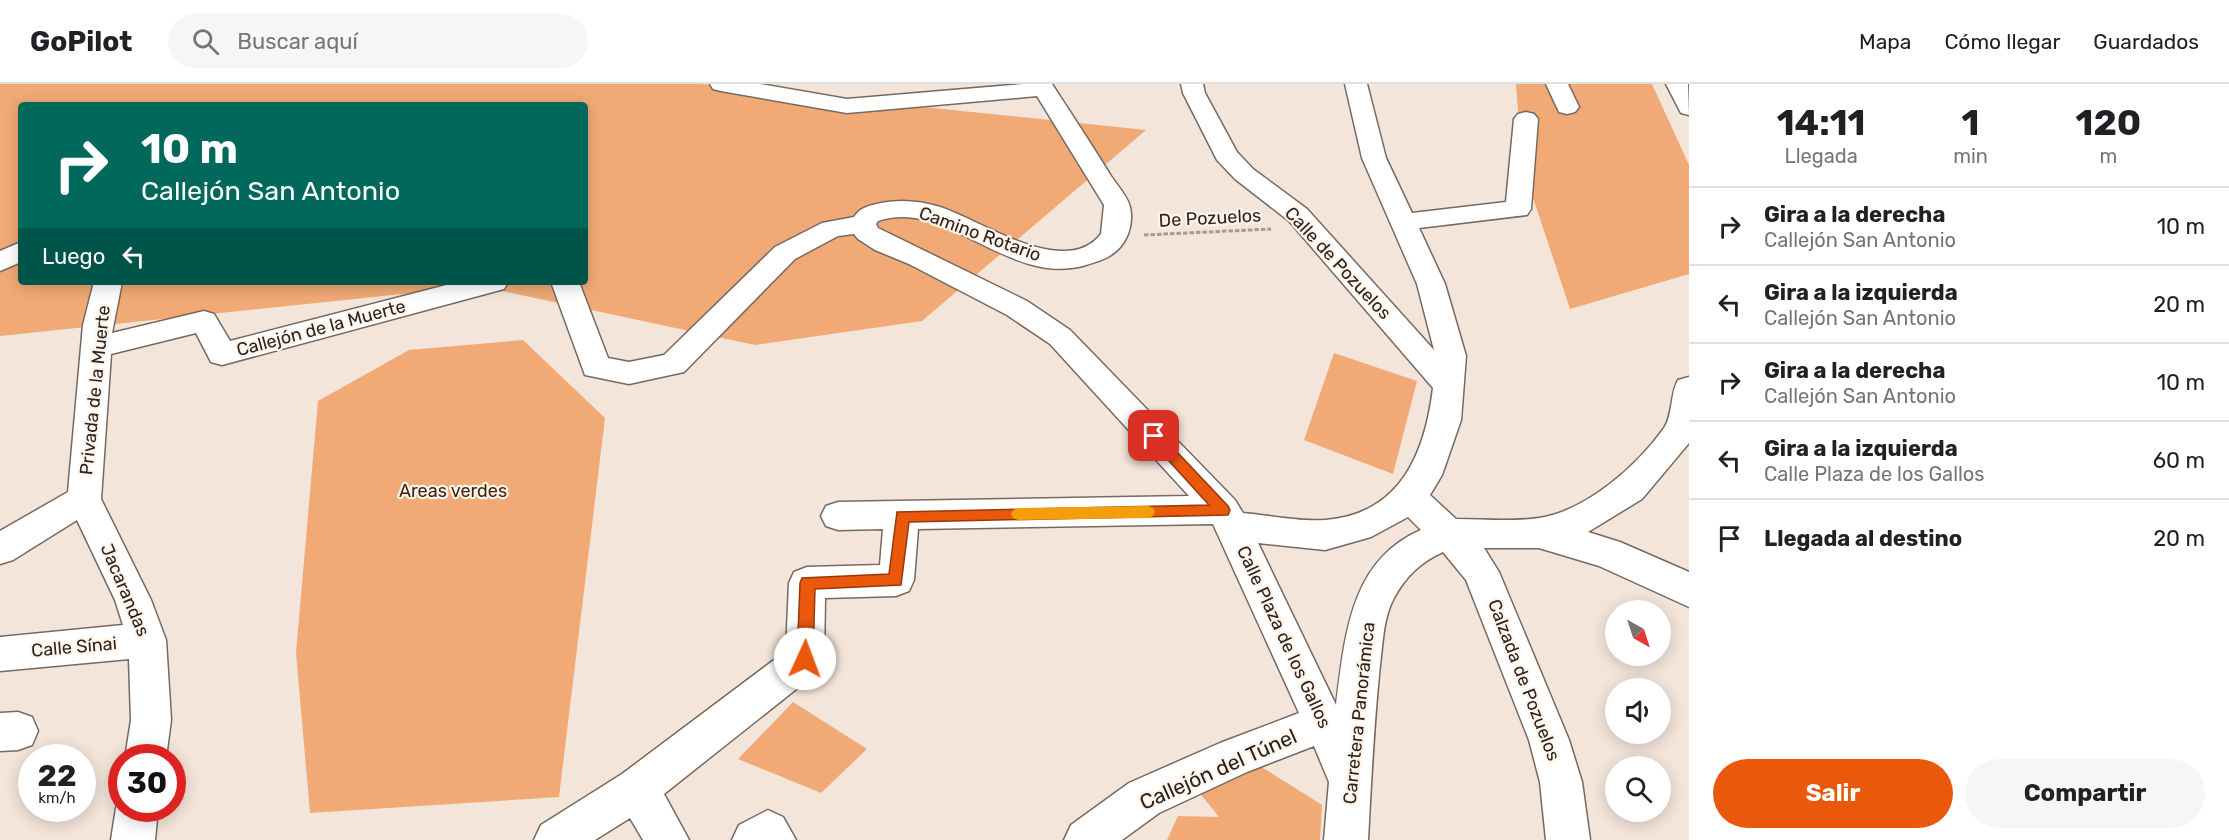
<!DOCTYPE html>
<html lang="es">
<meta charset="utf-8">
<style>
:root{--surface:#fff;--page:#f6f6f6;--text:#202124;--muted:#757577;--line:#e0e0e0;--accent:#ea580c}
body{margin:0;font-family:Rubik,sans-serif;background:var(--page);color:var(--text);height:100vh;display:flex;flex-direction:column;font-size:22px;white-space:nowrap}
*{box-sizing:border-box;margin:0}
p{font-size:20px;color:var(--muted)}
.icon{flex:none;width:33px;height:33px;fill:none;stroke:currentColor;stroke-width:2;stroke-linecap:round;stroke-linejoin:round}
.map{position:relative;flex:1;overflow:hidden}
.panel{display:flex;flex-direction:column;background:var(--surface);width:540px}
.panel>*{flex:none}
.banner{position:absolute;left:18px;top:18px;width:570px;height:183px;border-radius:6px;box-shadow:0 3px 15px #0003;background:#00695c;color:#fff;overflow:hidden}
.needle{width:39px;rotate:141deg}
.buttons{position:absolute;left:1605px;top:516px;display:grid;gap:12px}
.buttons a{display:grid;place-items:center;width:66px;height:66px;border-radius:50%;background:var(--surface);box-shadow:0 3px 15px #0003;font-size:30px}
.speed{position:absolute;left:18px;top:660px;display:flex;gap:12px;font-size:30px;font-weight:700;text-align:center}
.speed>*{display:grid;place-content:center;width:78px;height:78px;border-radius:50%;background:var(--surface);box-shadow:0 3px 15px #0003;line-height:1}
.speed small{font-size:15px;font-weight:400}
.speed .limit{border:9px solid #d22;background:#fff;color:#111}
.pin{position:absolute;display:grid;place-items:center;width:51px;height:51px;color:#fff;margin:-26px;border-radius:12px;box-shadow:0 3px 9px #0006}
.me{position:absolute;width:66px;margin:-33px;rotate:2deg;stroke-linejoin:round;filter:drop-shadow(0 0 4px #0008)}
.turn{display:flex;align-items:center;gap:21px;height:126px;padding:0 24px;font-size:27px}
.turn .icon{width:78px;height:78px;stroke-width:2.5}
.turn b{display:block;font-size:42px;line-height:51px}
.then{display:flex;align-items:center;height:57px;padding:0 24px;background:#0003;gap:12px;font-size:22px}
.eta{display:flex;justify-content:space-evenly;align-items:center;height:102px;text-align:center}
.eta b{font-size:36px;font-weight:700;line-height:42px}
.cta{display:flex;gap:12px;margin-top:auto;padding:12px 24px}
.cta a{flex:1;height:69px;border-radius:36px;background:var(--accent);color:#fff;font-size:24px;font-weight:700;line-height:69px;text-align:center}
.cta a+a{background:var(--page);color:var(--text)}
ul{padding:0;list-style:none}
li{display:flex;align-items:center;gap:18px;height:78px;padding:0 24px;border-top:2px solid var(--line)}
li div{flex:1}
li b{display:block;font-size:22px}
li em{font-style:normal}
header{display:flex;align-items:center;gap:36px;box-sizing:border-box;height:84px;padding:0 30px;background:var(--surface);border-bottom:2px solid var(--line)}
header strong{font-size:28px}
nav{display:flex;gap:33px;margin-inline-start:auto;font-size:21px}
.search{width:420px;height:54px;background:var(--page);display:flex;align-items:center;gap:15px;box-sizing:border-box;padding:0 21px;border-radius:33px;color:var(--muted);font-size:22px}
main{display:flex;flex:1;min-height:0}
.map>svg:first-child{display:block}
</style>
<header>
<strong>GoPilot</strong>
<div class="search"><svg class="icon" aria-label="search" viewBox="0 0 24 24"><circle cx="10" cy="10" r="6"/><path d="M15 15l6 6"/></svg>Buscar aquí</div>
<nav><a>Mapa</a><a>Cómo llegar</a><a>Guardados</a></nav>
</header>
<main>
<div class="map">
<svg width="1689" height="756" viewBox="0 0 1689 756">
<rect width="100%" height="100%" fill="#f4e5da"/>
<g fill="#f1aa76" fill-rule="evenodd">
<path d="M 0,0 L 703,0 L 1146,46 L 922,237 L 755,261 L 479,202 L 0,252 ZM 21,21 L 585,21 L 585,198 L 21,198 Z"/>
<path d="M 1516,0 L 1652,0 L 1689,81 L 1689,190 L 1570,225 L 1522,81 Z"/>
<path d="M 523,256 L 605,334 L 559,713 L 310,729 L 296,569 L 318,317 L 409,266 Z"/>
<path d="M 1334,269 L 1417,297 L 1393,390 L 1304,356 Z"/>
<path d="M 793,618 L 867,665 L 821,709 L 738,675 Z"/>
<path d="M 1257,680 L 1322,721 L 1320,756 L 1167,756 L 1178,732 L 1219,733 L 1198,707 Z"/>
</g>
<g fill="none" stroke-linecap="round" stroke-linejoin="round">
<defs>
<g id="minor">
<path d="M 710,0 L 760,0 L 847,15 L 1023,0 L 1052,0 C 1072,31 1092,61 1111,92 C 1117,101 1128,113 1130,123 C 1134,141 1127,161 1111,171 C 1104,176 1095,178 1086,181 C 1009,204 946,113 878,137 L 876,140 L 878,144 L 1027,217 L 1070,246 L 1235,416 L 1243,429 C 1267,431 1302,438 1325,436 C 1401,430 1425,369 1433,304 L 1289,137 L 1235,95 L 1217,76 L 1183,9 L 1181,0 L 1203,0 L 1205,9 L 1237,68 L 1253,85 L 1307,125 L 1434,266 L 1417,200 L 1362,74 L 1345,0 L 1367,0 L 1386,74 L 1412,129 L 1506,118 L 1514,35 L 1518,30 L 1526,28 L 1534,30 L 1538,35 L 1531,125 L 1527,131 L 1419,144 L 1445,200 L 1466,272 L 1461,336 L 1442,391 L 1430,411 L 1456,435 C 1483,435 1512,438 1539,434 C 1586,427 1637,382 1664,344 C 1673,331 1670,310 1678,296 L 1689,293 L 1689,359 L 1642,415 L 1588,448 L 1620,458 L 1689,488 L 1689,523 L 1599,482 L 1539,464 L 1484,464 L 1499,488 L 1569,656 L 1582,698 L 1590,756 L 1546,756 L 1540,698 L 1529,656 L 1466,496 L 1443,468 C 1422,477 1405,493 1394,514 C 1383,534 1383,559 1380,581 C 1374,639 1371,698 1368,756 L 1324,756 L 1329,698 L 1314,662 L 1247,688 L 1159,729 L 1122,756 L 1064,756 L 1071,741 L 1129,699 L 1220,659 L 1299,629 L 1213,440 L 918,445 L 914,496 L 909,507 L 896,512 L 825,514 L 824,575 L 819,587 L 664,710 L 689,756 L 643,756 L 630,734 L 595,756 L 534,756 L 541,741 L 622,690 L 786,567 L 789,499 L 794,488 L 807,483 L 880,481 L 883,445 L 838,446 L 826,442 L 821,432 L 826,422 L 838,418 L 1189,412 L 1050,260 L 1007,231 L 909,180 L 875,166 L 858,155 L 854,150 L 838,152 L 795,175 L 684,288 L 629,300 L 585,291 L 551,198 L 579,198 L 608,274 L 629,278 L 664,271 L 775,163 L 822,139 L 854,133 C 860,123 869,122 881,119 C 901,115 921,117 940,123 C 981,136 1065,196 1101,150 L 1104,121 L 1037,12 L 847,29 L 721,7 L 713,5 ZM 1408,433 L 1421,446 C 1349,477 1345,554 1336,621 L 1258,459 L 1325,466 L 1371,453 Z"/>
<path d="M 1546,0 L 1568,0 L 1579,23 L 1575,28 L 1567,30 L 1559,28 Z"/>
<path d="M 1666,0 L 1688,0 L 1689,31 L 1681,29 Z"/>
<path d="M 21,158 L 21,178 L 0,187 L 0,167 Z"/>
<path d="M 94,198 L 122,198 L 112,249 L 204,227 L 214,230 L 230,257 L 458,198 L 508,198 L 504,205 L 222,281 L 211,278 L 196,249 L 111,270 L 101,415 L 151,516 L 166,556 L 171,636 L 166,674 L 125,674 L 131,636 L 129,575 L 0,587 L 0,553 L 123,541 L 115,516 L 77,436 L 13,476 L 0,480 L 0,447 L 68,408 L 83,241 Z"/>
<path d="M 18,628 L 32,633 L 38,647 L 32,661 L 18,666 L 0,667 L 0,629 Z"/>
<path d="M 122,710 L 122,724 L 158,724 L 155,756 L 111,756 L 116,724 Z"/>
<path d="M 768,726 L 783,733 L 796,756 L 732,756 L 739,741 Z"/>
</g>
</defs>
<use href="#minor" stroke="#776960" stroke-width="3"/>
<path stroke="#a69b93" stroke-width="3" stroke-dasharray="4.5 2" stroke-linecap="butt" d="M 1144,151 L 1271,145"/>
<use href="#minor" fill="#fff" fill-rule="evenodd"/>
</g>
<path fill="#ea580c" stroke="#983908" stroke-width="1.5" d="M 1154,347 L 1159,349 L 1228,422 L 1230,426 L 1228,431 L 909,438 L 901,501 L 815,505 L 813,575 L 811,580 L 805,582 L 799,580 L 797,575 L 800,499 L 802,494 L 889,490 L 897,428 L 1209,421 L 1150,356 L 1148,352 L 1150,349 Z"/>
<path fill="#f59e0b" d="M 1148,422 L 1153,424 L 1155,428 L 1153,432 L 1148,434 L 1018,436 L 1013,434 L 1011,430 L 1013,426 L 1018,424 Z"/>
<g text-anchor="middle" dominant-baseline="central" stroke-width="4.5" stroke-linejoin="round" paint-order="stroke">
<g font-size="18" fill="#292420" stroke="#fff3ea">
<text transform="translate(1210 134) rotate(-3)">De Pozuelos</text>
<text transform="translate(980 150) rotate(20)">Camino Rotario</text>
<text transform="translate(1338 179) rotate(47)">Calle de Pozuelos</text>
<text transform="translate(321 244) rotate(-15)">Callejón de la Muerte</text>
<text transform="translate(95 306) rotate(-84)">Privada de la Muerte</text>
<text transform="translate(125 506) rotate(67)">Jacarandas</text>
<text transform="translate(1284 553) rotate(65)">Calle Plaza de los Gallos</text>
<text transform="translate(74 563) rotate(-5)">Calle Sínai</text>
<text transform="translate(1524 596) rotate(69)">Calzada de Pozuelos</text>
<text transform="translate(1359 629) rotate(-84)">Carretera Panorámica</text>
</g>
<g font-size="18" fill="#40230b" stroke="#fff3ea">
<text x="453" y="407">Areas verdes</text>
</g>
<g font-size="21" fill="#292420" stroke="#fff3ea">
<text transform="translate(1218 685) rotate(-24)">Callejón del Túnel</text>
</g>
</g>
</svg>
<div class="buttons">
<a><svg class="needle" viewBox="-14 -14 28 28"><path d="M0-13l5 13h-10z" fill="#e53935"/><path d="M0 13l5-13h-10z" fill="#757577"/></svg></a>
<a><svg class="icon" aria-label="sound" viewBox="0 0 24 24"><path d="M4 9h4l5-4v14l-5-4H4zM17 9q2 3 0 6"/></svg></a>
<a><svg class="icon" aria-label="search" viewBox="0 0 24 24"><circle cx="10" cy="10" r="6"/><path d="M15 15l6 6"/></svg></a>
</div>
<div class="speed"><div>22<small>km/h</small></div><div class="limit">30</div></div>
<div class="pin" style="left:1154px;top:352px;background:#d93025"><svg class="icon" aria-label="arrive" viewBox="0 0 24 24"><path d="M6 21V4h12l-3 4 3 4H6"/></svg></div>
<svg class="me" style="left:805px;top:575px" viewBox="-20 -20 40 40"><circle r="19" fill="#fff"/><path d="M0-13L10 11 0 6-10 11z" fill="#ea580c"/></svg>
<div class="banner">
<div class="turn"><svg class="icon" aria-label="right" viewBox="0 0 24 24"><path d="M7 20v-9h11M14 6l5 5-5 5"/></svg><div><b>10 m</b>Callejón San Antonio</div></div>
<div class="then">Luego<svg class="icon" aria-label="left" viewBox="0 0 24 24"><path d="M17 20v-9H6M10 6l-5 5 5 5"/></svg></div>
</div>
</div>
<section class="panel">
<div class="eta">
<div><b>14:11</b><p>Llegada</p></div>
<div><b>1</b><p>min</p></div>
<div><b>120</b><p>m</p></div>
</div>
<ul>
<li><svg class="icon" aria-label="right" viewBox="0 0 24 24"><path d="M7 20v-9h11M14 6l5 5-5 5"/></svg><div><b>Gira a la derecha</b><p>Callejón San Antonio</p></div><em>10 m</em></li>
<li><svg class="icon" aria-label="left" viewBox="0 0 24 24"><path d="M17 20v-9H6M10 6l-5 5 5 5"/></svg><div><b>Gira a la izquierda</b><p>Callejón San Antonio</p></div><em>20 m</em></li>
<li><svg class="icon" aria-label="right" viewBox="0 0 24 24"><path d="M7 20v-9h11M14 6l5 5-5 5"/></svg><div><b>Gira a la derecha</b><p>Callejón San Antonio</p></div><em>10 m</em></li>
<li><svg class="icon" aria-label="left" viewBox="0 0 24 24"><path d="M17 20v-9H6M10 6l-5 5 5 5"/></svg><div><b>Gira a la izquierda</b><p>Calle Plaza de los Gallos</p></div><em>60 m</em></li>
<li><svg class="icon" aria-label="arrive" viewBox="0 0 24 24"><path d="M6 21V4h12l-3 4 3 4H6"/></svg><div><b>Llegada al destino</b></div><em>20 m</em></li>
</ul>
<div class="cta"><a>Salir</a><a>Compartir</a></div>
</section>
</main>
